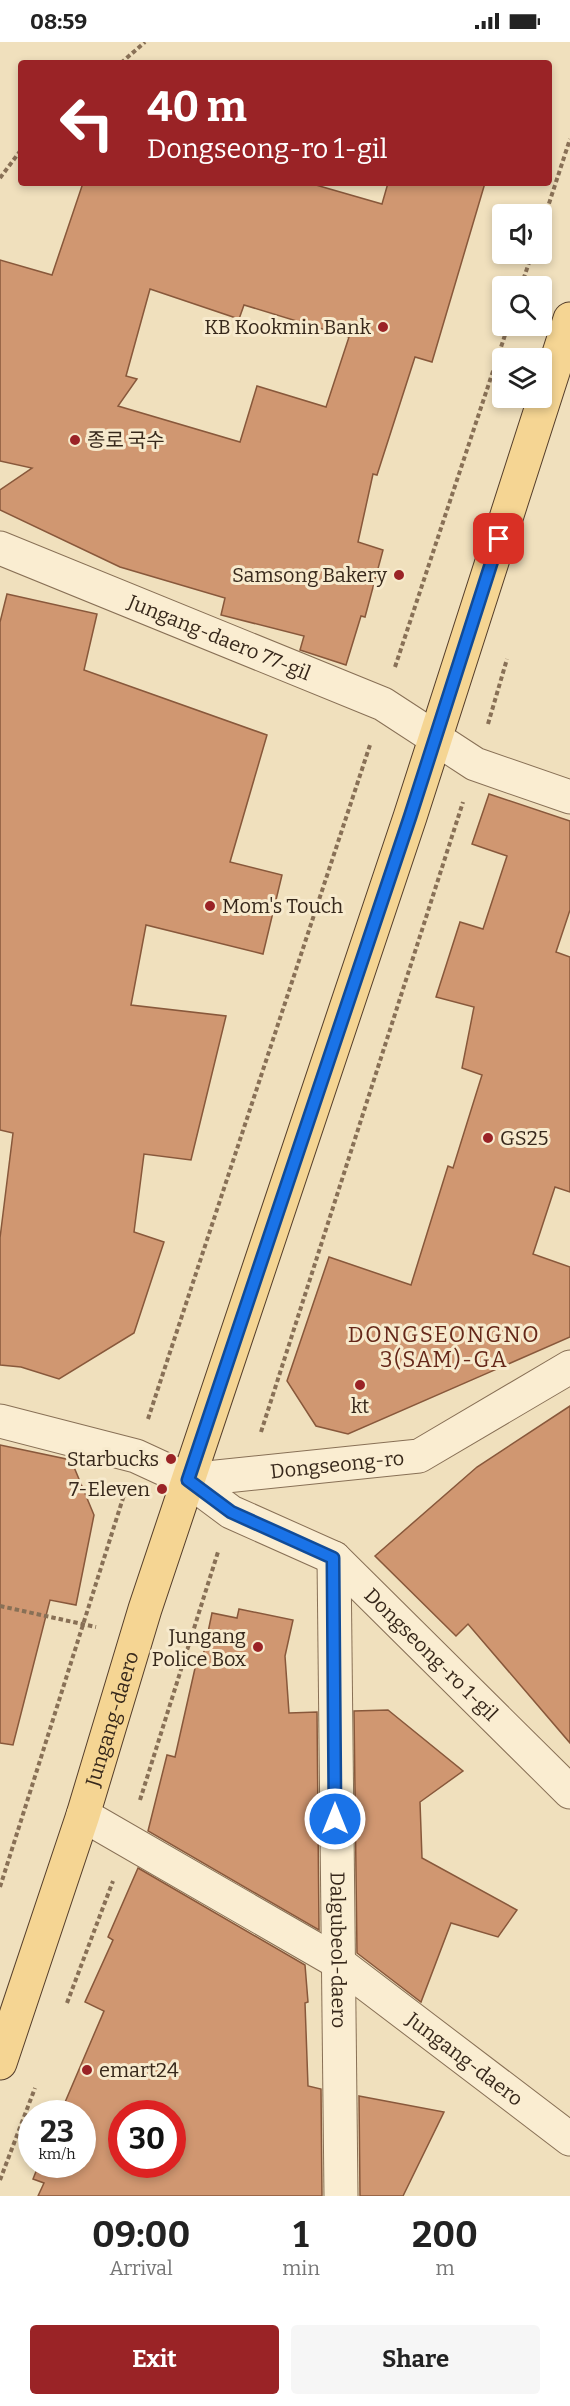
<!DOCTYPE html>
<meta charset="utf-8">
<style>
:root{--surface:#fff;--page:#f6f6f6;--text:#222;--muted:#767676;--accent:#9a2326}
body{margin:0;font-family:Bitter,"Noto Sans KR",serif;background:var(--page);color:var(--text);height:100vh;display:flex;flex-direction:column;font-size:22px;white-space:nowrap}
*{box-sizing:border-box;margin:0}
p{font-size:20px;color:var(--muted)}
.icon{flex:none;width:33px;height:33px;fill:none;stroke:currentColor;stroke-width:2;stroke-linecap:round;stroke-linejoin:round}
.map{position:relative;height:2154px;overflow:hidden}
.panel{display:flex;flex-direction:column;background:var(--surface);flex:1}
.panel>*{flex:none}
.top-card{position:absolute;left:18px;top:18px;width:534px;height:126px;border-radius:6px;box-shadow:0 3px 9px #0003;background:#9a2326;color:#fff;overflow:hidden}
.controls{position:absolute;left:492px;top:162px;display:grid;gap:12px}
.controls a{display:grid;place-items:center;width:60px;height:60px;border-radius:6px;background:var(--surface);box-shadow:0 3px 9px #0003;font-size:30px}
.speed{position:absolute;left:18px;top:2058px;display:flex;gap:12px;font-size:30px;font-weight:700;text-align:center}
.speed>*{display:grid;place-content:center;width:78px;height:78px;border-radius:50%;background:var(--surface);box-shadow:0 3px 9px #0003;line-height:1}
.speed small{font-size:15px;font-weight:400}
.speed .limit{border:9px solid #d22;background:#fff;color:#111}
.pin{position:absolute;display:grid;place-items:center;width:51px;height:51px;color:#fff;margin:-26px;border-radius:12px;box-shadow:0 3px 9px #0006}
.me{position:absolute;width:66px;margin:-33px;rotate:0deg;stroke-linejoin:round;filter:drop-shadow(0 0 4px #0008)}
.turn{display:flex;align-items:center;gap:21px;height:126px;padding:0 30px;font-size:27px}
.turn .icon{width:78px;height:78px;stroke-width:2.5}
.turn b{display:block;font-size:42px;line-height:51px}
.eta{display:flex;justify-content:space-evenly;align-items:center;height:102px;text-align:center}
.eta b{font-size:36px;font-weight:700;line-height:42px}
.cta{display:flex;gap:12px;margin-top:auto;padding:12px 30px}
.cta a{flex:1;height:69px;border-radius:6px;background:var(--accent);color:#fff;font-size:24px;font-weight:700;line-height:69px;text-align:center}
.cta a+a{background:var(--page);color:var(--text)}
.status{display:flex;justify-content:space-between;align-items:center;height:42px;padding:0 30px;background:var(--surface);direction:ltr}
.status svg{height:16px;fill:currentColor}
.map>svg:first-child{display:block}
</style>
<div class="status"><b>08:59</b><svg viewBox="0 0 49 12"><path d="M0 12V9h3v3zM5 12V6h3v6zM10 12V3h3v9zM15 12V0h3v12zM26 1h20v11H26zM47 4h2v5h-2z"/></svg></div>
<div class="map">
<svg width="570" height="2154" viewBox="0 0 570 2154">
<rect width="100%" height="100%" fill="#f0e0bd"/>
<g fill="#d09771" stroke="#88583b" stroke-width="1.5" fill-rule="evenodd">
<path d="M 83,141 L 309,141 L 382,162 L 388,141 L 485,141 L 432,320 L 415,315 L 377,433 L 373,432 L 358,500 L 383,508 L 365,575 L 361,574 L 346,623 L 300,608 L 304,594 L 221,573 L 225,556 L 120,525 L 0,468 L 0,448 L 32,426 L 0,419 L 0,218 L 52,233 ZM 150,247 L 239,277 L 244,263 L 349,295 L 326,365 L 257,344 L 240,400 L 118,364 L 137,337 L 126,334 Z"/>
<path d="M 7,552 L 97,572 L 84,628 L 267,693 L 230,820 L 282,833 L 263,912 L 146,883 L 131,963 L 226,974 L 191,1118 L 144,1112 L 134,1190 L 164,1200 L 134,1291 L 59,1337 L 21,1325 L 0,1323 L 0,1196 L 13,1091 L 0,1088 L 0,580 Z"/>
<path d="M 489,752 L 570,779 L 570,868 L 556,910 L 570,915 L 570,1150 L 555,1145 L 533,1212 L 570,1225 L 570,1295 L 348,1392 L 316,1384 L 287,1339 L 329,1215 L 411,1243 L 448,1124 L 453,1126 L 482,1033 L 462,1026 L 474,965 L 436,955 L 460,880 L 483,887 L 507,814 L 472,802 Z"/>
<path d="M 570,1364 L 570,1701 L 468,1582 L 456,1594 L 375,1514 L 477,1425 Z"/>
<path d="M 0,1403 L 71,1418 L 94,1473 L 76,1563 L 50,1558 L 13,1703 L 0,1701 Z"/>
<path d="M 239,1567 L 293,1578 L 285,1614 L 289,1671 L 317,1670 L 319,1888 L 148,1789 L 167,1713 L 175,1715 L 198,1613 L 203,1614 L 212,1571 L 237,1576 Z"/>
<path d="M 388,1668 L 463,1729 L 420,1760 L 422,1816 L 517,1868 L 498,1895 L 451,1881 L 421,1960 L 357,1911 L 354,1669 Z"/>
<path d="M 138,1826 L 305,1923 L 308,1960 L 305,1961 L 308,2044 L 321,2047 L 322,2154 L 38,2154 L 44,2141 L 33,2137 L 39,2122 L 82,2122 L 82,2072 L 60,2072 L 104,1969 L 85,1960 L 113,1898 L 108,1895 ZM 122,2072 L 172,2072 L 172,2122 L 122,2122 Z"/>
<path d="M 359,2054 L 444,2070 L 403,2154 L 360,2154 Z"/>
</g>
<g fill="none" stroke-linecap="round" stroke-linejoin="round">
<defs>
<g id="minor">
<path id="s1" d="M 0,506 L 383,662 L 475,722 L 570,755"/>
<path id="s2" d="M 0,1379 L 136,1414 L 188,1438 L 231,1470 L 334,1516 L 570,1750"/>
<path id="s3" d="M 188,1438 L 419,1414 L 570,1325"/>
<path id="s4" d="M 334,1516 L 341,2154"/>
<path id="s5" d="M 83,1773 L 336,1919 L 570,2097"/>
</g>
<g id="major">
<path id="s6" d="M 0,2021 L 83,1773 L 145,1567 L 410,775 L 570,277"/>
</g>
</defs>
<use href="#minor" stroke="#887056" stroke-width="35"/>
<use href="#major" stroke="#553e2b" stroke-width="35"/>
<g stroke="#887056" stroke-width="4" stroke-dasharray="4.5 3" stroke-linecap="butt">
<path d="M 121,21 L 145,0"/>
<path d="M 0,136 L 21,108"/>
<path d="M 542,183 L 570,97"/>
<path d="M 521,244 L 532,212"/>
<path d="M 395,625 L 508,284"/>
<path d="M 488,682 L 507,617"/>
<path d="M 148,1377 L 370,703"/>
<path d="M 261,1390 L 463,760"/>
<path d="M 0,1564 L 96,1585"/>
<path d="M 140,1758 L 218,1510"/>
<path d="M 0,1845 L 124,1453"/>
<path d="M 67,1961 L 113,1839"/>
<path d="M 0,2138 L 35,2046"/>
</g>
<use href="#minor" stroke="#faedd1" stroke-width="33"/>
<use href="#major" stroke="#f5d593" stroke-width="33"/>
</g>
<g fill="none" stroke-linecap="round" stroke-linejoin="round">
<defs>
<path id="route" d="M 335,1777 L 333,1516 L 231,1470 L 188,1438 L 410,775 L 499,497"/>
</defs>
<use href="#route" stroke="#114b97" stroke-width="15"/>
<use href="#route" stroke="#1a73e8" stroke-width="10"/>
</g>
<g fill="#9a2326" stroke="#f7eacd" stroke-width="2">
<circle cx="383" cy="285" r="6"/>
<circle cx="75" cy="398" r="6"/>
<circle cx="399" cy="533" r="6"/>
<circle cx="210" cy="864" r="6"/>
<circle cx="488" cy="1096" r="6"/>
<circle cx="360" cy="1343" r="6"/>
<circle cx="171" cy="1417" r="6"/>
<circle cx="162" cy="1447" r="6"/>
<circle cx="258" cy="1605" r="6"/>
<circle cx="87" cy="2028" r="6"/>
</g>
<g text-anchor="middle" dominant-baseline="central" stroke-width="6" stroke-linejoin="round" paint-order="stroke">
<g font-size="20" fill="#37281b" stroke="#f7eacd" text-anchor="end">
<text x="371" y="285">KB Kookmin Bank</text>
<text x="87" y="398" text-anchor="start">종로 국수</text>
<text x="387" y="533">Samsong Bakery</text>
<text x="222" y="864" text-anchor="start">Mom's Touch</text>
<text x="500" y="1096" text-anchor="start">GS25</text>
<text x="360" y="1364" text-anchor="middle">kt</text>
<text x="159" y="1417">Starbucks</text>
<text x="150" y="1447">7-Eleven</text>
<text x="246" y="1594">Jungang<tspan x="246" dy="23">Police Box</tspan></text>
<text x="99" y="2028" text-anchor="start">emart24</text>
</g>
<g font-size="20" fill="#37281b" stroke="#f7eacd">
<text stroke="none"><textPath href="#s1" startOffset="237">Jungang-daero 77-gil</textPath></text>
<text stroke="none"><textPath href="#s3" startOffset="150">Dongseong-ro</textPath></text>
<text stroke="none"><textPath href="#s2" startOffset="501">Dongseong-ro 1-gil</textPath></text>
<text stroke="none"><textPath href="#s6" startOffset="362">Jungang-daero</textPath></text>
<text stroke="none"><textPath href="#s4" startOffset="392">Dalgubeol-daero</textPath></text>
<text stroke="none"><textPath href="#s5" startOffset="454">Jungang-daero</textPath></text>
</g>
<g font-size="22" letter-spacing="1.5" fill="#652719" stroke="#f7eacd">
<text x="444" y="1292">DONGSEONGNO<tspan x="444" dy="25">3(SAM)-GA</tspan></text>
</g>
</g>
</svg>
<div class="controls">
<a><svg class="icon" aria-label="sound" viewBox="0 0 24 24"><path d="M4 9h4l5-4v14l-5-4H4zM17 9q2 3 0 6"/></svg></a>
<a><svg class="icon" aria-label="search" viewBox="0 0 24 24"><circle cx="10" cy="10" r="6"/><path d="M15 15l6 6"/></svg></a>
<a><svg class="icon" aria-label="layers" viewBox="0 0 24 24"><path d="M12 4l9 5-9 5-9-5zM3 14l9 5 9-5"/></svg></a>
</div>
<div class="speed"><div>23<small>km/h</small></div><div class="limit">30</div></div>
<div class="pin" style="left:499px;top:497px;background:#d93025"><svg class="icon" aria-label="arrive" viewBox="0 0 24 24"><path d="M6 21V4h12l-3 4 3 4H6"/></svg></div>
<svg class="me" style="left:335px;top:1777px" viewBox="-20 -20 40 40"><circle r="17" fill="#1a73e8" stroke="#fff" stroke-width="3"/><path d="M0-11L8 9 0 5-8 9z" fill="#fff"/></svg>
<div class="top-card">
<div class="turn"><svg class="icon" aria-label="left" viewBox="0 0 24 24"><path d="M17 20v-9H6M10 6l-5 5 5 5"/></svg><div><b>40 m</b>Dongseong-ro 1-gil</div></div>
</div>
</div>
<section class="panel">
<div class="eta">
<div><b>09:00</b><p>Arrival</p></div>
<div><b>1</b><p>min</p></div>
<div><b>200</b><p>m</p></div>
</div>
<div class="cta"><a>Exit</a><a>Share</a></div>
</section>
